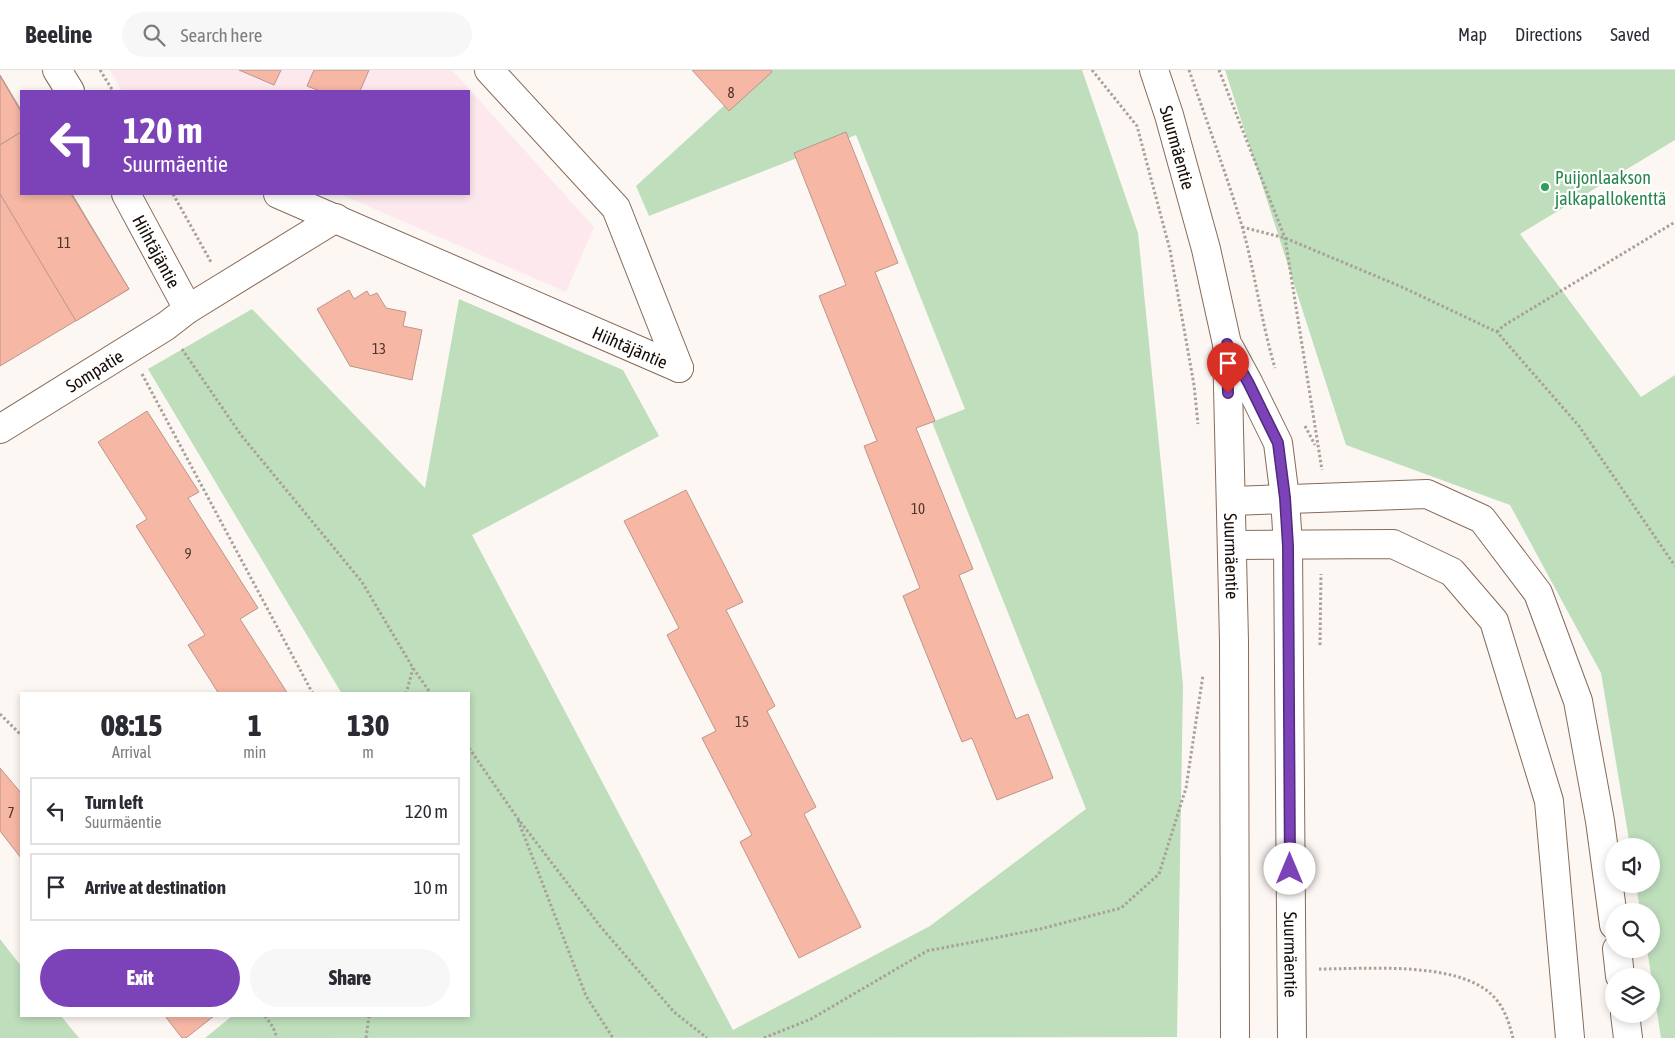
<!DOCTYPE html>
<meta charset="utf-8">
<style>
:root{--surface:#fff;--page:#f7f7f7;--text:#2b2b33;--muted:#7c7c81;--line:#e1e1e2;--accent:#7c42b8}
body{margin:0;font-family:"Asap Condensed",sans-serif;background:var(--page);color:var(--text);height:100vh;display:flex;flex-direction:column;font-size:19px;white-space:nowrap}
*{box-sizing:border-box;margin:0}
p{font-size:16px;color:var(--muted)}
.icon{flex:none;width:28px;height:28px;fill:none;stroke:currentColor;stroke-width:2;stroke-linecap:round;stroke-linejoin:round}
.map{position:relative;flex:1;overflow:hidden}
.sheet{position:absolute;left:20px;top:622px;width:450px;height:325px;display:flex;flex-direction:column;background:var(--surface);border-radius:0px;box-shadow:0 2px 8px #0003}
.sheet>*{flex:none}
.top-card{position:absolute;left:20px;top:20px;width:450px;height:105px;border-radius:0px;box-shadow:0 2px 8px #0003;background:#7c42b8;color:#fff;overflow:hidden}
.buttons{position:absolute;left:1605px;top:768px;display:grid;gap:10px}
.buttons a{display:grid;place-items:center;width:55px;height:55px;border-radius:50%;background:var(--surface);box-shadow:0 2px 8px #0003;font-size:25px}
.pin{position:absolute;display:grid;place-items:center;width:42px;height:42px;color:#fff;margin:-51px -21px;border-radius:50% 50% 50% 0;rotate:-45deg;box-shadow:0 0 5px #0007}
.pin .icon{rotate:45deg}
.me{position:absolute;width:55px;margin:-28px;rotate:0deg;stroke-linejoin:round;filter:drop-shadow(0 0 4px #0008)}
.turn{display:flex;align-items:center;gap:18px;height:105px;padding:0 20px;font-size:22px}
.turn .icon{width:65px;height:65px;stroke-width:2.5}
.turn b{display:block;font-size:35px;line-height:42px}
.eta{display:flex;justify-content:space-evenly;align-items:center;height:85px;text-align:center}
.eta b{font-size:30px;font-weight:800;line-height:35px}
.action{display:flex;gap:10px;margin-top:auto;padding:10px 20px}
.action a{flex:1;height:58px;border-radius:30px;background:var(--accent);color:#fff;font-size:20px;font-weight:800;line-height:58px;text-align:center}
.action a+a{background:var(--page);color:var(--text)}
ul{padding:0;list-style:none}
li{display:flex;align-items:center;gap:15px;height:68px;margin:0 10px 8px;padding:0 10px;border:2px solid var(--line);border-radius:0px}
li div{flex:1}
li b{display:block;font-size:19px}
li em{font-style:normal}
header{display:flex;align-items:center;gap:30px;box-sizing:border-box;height:70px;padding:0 25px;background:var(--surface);border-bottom:1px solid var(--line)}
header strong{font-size:24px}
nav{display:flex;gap:28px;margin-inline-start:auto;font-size:18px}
.search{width:350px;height:45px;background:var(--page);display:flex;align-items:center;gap:12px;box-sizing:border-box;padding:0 18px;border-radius:28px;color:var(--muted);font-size:19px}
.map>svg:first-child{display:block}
</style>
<header>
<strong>Beeline</strong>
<div class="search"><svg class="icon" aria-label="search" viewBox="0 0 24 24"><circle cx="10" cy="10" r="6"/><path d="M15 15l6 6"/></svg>Search here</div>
<nav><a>Map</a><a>Directions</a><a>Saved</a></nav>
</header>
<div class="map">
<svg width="1675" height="968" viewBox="0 0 1675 968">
<rect width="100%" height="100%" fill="#fdf7f3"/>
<path fill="#fde8ee" d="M 110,0 L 452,0 L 594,157 L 566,222 L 340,124 L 469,124 L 469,21 L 122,21 Z"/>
<g fill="#bedebc">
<path d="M 763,0 L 1082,0 L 1138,163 L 1183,615 L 1177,967 L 205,968 L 232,946 L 469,946 L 469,624 L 342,624 L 148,299 L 252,239 L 425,418 L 459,229 L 623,300 L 659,366 L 472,465 L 733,960 L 930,856 L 1086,739 L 932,352 L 965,339 L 856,65 L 649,146 L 636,116 Z"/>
<path d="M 1225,0 L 1675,0 L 1675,70 L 1520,164 L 1641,327 L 1675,305 L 1675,968 L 1661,968 L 1647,879 L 1651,879 L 1651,841 L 1640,841 L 1636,814 L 1651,814 L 1651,776 L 1630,776 L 1601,603 L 1510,435 L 1346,375 Z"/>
<path d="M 0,869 L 21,896 L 21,946 L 61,946 L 79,968 L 0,968 Z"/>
</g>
<g fill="#f6b7a5" stroke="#ba968c">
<path d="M 239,0 L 281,0 L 274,15 Z"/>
<path d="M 314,0 L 369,0 L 360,21 L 320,21 L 307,16 Z"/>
<path d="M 692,0 L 771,0 L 772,2 L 729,41 Z"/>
<path d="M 0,5 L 21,40 L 21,124 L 72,124 L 129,219 L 0,296 Z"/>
<path d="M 0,6 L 21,42 L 21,62 L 0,75 Z"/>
<path d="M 21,62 L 21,124 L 71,124 L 129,219 L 76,251 L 0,124 L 0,75 Z"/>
<path d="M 846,62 L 898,193 L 875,202 L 935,351 L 916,358 L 973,499 L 959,505 L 1016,649 L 1028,644 L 1053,708 L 997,730 L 972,668 L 962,672 L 903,526 L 920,518 L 864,376 L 877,371 L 819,226 L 846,215 L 794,83 Z"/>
<path d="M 349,220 L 354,229 L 367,221 L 370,226 L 377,223 L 386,238 L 406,242 L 403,256 L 422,260 L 412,310 L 350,296 L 317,239 Z"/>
<path d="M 147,341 L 199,422 L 188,428 L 258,538 L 240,549 L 288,624 L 219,624 L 188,575 L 205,565 L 136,456 L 147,449 L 98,372 Z"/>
<path d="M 686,420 L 743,532 L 726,540 L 775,636 L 767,641 L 816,737 L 804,744 L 861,857 L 799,888 L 740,772 L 752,765 L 702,668 L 716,661 L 667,565 L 679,558 L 624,451 Z"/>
<path d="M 0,698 L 21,723 L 21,788 L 0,761 Z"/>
<path d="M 165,946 L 214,946 L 186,968 L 182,968 Z"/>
</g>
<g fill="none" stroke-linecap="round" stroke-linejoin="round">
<defs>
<g id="minor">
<path d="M 57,0 L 70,21"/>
<path d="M 489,0 L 616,138 L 679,298"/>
<path id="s1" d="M 126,124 L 188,239"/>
<path id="s2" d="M 278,124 L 679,298"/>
<path id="s3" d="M 0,359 L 166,256 L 188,239 L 336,148"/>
</g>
<g id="major">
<path id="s4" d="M 1154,0 L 1169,45 L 1206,179 L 1227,274 L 1234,571 L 1235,968"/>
<path id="s5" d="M 1229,277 L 1249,314 L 1278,373 L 1285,428 L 1288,476 L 1292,968"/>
<path d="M 1232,431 L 1427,424 L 1482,449 L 1538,523 L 1578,631 L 1600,751 L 1614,855"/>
<path d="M 1232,475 L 1393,474 L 1452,502 L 1494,551 L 1549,731 L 1570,968"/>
<path d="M 1617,879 L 1620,906"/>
<path d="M 1625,944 L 1628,968"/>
</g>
</defs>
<use href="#minor" stroke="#876b59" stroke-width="30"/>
<use href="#major" stroke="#876b59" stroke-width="30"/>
<g stroke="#a8a09b" stroke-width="3" stroke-dasharray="2.5 2.5" stroke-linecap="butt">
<path d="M 100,0 L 113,21"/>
<path d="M 1092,0 L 1137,56 L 1170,180 L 1194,315 L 1198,354"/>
<path d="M 1189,0 C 1207,52 1226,103 1242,156 C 1255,202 1261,251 1275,298"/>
<path d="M 1219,0 L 1285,168 L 1322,400"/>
<path d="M 173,124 L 211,192"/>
<path d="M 1242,157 L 1285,168 L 1402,217 L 1497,262 L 1579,356 L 1675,496"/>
<path d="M 1497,262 L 1503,256 L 1675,152"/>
<path d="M 182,279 L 241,365 L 362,512 L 413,598 L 431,624"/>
<path d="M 142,304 L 313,624"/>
<path d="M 1305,356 L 1315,375"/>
<path d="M 1320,575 L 1321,504"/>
<path d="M 406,624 L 413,598"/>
<path d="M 0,644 L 21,665"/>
<path d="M 469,678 L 516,746 L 600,856 L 674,942 L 707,968"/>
<path d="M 518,750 L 586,926 L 613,968"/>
<path d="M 1319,899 C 1366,899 1455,891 1491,924 C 1504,936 1509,952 1513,968"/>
<path d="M 265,946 L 273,957 L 277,968"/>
<path d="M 366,968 L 369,946"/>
<path d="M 764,968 L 811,949 L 927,881 L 1040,859 L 1121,838 L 1159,804 L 1186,718 L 1203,605"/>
</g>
<use href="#minor" stroke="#fff" stroke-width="28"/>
<use href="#major" stroke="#fff" stroke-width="28"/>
</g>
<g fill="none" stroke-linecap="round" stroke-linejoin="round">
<defs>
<path id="route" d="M 1228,323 L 1227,274 L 1249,314 L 1278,373 L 1285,428 L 1288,476 L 1290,799"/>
</defs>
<use href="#route" stroke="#512b78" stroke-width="12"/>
<use href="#route" stroke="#7c42b8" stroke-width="9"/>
</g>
<circle fill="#2e9e5b" stroke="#fff" stroke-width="2" cx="1545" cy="117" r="5"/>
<g text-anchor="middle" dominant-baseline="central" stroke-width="4.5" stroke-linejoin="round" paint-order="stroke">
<g font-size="15" fill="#4f372e">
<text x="731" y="22">8</text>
<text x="64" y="172">11</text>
<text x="379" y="278">13</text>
<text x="918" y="438">10</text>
<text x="188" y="483">9</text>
<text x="742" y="651">15</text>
<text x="11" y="742">7</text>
</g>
<g font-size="18" fill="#170c06" stroke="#fff">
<text stroke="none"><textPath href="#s4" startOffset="81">Suurmäentie</textPath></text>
<text stroke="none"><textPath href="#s1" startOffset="65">Hiihtäjäntie</textPath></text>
<text stroke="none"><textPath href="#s2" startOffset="384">Hiihtäjäntie</textPath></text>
<text stroke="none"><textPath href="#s3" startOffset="111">Sompatie</textPath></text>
<text stroke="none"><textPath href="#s4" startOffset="496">Suurmäentie</textPath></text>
<text stroke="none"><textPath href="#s5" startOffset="620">Suurmäentie</textPath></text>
</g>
<g font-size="18" fill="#27864d" stroke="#fff" text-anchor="start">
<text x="1555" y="107">Puijonlaakson<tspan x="1555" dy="21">jalkapallokenttä</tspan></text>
</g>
</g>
</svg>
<div class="buttons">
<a><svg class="icon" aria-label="sound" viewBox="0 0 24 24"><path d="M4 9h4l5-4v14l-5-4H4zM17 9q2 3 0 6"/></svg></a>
<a><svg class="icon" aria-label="search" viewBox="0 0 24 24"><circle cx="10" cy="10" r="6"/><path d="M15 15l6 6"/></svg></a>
<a><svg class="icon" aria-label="layers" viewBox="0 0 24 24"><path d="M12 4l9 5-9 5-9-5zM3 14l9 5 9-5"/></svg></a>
</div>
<div class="pin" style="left:1228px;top:323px;background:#d93025"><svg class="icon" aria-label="arrive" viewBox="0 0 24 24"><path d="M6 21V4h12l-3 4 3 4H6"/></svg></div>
<svg class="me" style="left:1290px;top:799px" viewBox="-20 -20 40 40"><circle r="19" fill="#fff"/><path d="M0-13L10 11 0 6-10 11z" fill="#7c42b8"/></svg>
<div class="top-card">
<div class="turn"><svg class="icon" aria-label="left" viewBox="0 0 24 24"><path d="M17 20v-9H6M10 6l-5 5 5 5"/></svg><div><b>120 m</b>Suurmäentie</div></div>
</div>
<section class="sheet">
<div class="eta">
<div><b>08:15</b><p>Arrival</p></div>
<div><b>1</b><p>min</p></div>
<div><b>130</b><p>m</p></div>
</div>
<ul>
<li><svg class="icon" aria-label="left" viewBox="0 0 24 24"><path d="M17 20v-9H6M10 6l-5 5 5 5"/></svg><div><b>Turn left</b><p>Suurmäentie</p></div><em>120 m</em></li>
<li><svg class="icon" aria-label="arrive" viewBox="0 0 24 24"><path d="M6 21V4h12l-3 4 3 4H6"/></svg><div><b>Arrive at destination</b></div><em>10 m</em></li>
</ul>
<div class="action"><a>Exit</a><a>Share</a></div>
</section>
</div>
